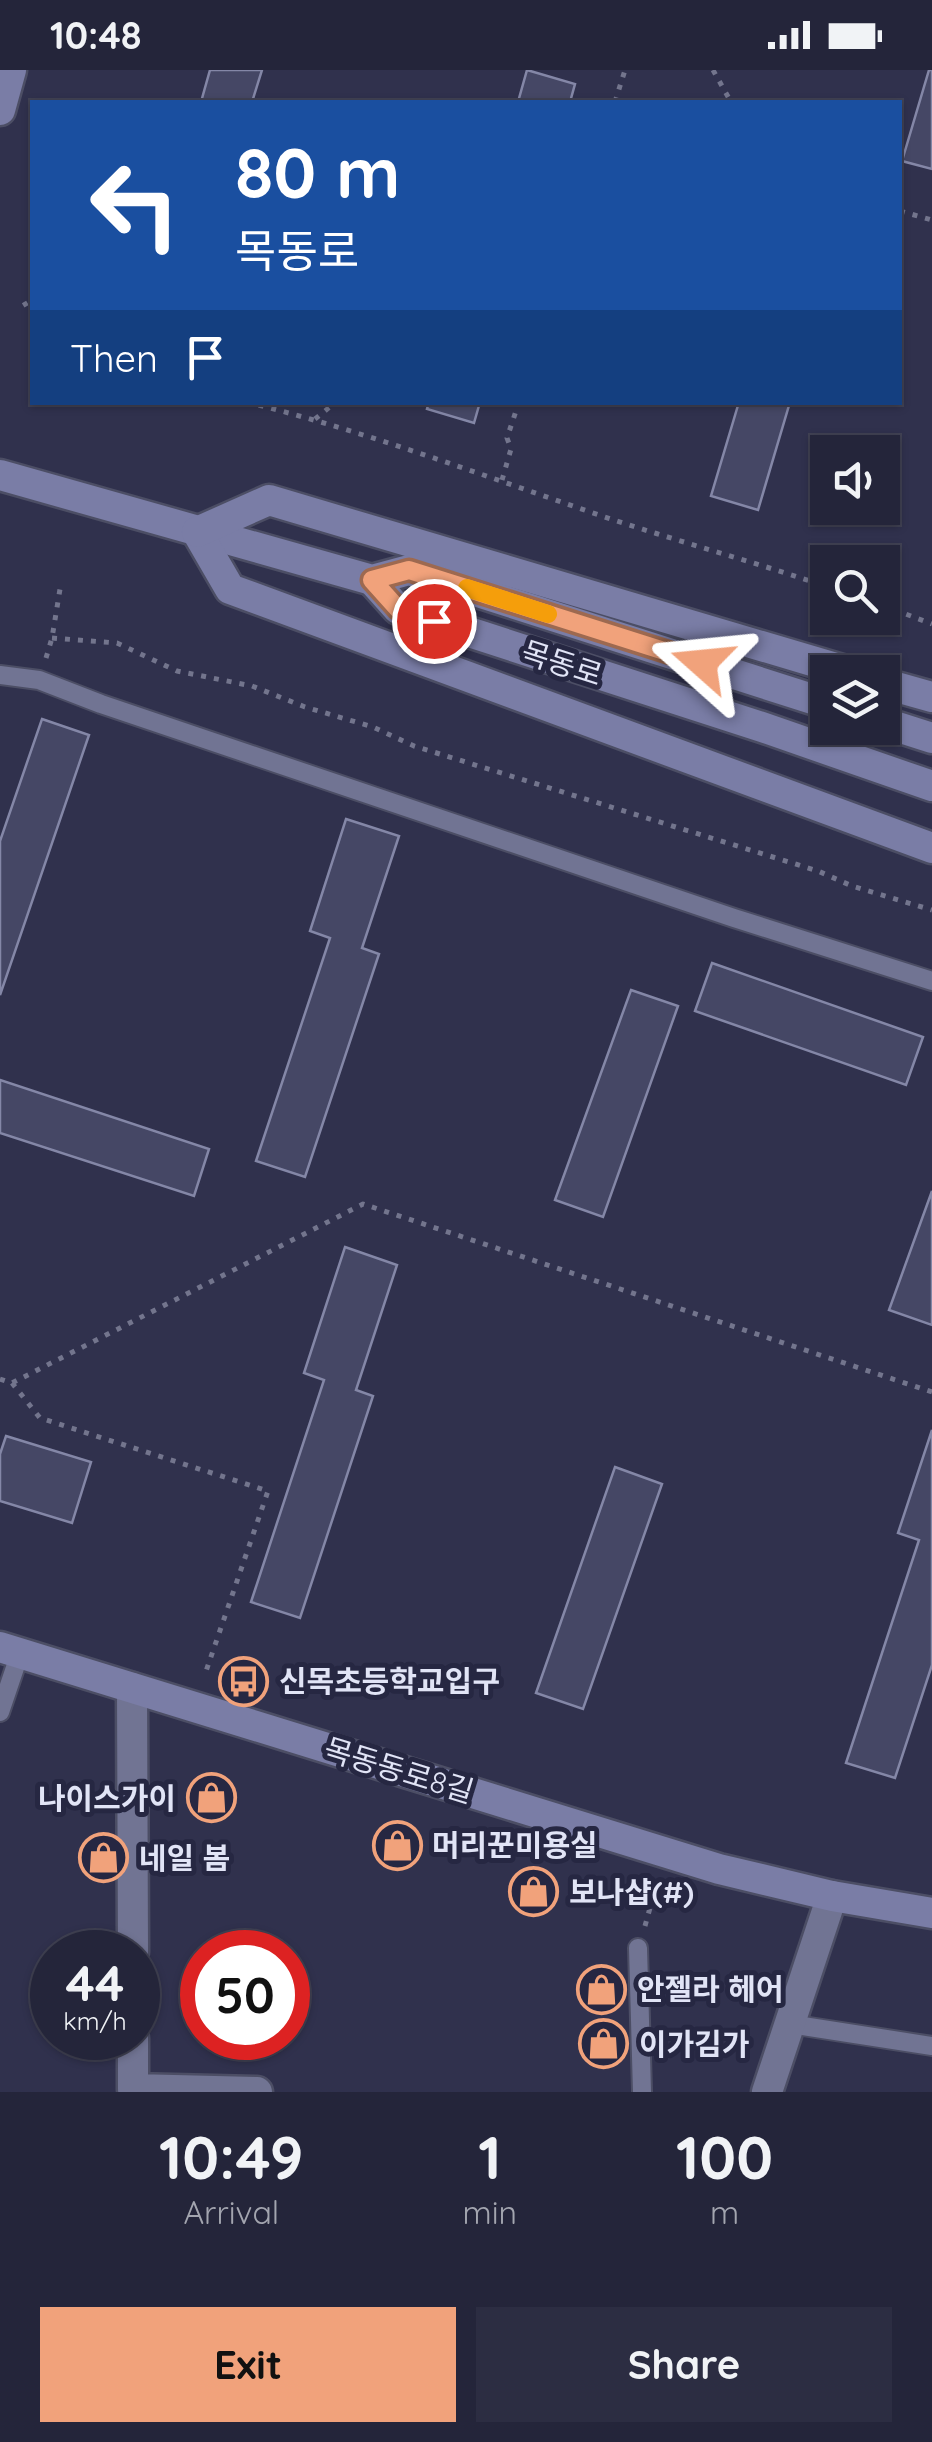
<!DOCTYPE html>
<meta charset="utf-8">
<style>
:root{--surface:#24253a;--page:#2c2d42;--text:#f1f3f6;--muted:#a3a5af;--line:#414254;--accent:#f1a27b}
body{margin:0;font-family:Quicksand,"Noto Sans KR",sans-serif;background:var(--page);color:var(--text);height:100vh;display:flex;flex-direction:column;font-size:38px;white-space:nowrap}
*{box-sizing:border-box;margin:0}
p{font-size:32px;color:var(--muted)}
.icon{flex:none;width:55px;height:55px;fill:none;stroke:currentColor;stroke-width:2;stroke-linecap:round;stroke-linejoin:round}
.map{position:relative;height:2022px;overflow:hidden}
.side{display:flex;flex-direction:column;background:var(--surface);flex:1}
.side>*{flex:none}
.top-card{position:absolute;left:30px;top:30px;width:872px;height:305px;border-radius:0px;box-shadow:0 2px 8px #0004,0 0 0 2px var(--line);background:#1a4fa0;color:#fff;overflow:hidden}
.controls{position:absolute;left:810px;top:365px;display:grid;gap:20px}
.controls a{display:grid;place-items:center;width:90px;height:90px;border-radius:0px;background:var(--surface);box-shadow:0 2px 8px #0004,0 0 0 2px var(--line);font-size:50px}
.speed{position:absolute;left:30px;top:1860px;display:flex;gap:20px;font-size:50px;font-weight:700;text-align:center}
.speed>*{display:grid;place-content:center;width:130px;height:130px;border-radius:50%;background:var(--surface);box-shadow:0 2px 8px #0004,0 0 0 2px var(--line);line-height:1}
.speed small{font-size:25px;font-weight:400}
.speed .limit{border:15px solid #d22;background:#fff;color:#111}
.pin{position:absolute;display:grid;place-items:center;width:85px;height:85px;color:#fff;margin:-42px;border:5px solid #fff;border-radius:50%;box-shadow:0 2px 10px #0007}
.me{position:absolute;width:110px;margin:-55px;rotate:288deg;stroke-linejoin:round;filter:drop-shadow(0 0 8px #0008)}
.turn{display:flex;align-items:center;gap:35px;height:210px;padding:0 40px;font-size:45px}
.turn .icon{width:130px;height:130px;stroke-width:2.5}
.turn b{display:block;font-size:70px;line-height:85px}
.then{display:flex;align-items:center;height:95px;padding:0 40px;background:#0003;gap:20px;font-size:38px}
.eta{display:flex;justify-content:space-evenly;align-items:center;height:170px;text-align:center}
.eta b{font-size:60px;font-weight:700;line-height:70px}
.primary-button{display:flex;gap:20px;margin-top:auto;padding:20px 40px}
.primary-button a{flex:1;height:115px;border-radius:0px;background:var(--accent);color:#111;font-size:40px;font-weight:700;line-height:115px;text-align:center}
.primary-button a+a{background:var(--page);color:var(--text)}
.status{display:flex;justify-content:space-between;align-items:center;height:70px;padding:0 50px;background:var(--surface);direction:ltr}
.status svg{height:28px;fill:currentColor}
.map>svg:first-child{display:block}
</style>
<div class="status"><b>10:48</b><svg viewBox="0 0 49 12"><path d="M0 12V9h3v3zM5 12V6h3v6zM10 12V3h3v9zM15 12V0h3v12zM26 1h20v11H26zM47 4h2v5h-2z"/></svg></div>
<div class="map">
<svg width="932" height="2022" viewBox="0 0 932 2022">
<rect width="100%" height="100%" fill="#30314d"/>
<g fill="#454765" stroke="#8487a7" stroke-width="2.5">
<path d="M 210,0 L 262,0 L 252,32 L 201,32 Z"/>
<path d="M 527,0 L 575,14 L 570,32 L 518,32 Z"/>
<path d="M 929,0 L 932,0 L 932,99 L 902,91 Z"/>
<path d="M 429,332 L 480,332 L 474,353 L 427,339 Z"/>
<path d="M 739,332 L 790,332 L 758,440 L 711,426 Z"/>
<path d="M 42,649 L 89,665 L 0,925 L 0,771 Z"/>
<path d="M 346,749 L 399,766 L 362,878 L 379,884 L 305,1107 L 256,1091 L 330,868 L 310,861 Z"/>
<path d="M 712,893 L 923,967 L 906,1015 L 695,941 Z"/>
<path d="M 631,920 L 678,936 L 603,1147 L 555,1130 Z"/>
<path d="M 0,1010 L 209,1079 L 194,1126 L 0,1063 Z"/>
<path d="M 932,1121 L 932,1255 L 889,1240 Z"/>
<path d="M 345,1177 L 397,1195 L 356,1320 L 373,1326 L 300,1548 L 251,1532 L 324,1310 L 304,1303 Z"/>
<path d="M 932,1360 L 932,1595 L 895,1708 L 846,1693 L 919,1470 L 898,1463 Z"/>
<path d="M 6,1366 L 91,1392 L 72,1453 L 0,1431 L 0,1384 Z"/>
<path d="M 615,1397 L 662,1414 L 583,1639 L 536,1623 Z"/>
</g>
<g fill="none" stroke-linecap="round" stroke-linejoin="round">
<defs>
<g id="lane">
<path d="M 0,605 L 39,610 L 101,634 L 734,848 L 932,911"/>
<path d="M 0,1642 L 20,1583"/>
<path d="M 638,1878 L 642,2022"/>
<path d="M 790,1954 L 932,1976"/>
</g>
<g id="street">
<path d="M 132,1618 L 133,1882"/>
<path d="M 133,1968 L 133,2019 L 257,2022"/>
<path d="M 767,2022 L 832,1826"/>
</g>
<g id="secondary">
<path d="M 0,40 L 11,0"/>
<path d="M 0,405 L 372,510 L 409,500 L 828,634"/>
<path d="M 197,462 L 230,519 L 932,778"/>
<path d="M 197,462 L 269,430 L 849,602"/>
<path d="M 372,510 L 398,539 L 762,657 L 932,716"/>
<path d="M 882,613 L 932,627"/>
<path d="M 882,652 L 932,668"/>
<path d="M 0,1577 L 719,1799 L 832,1826 L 932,1843"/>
</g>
</defs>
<use href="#lane" stroke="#4c4e65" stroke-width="22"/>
<use href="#street" stroke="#4c4e65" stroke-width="35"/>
<use href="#secondary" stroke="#4c4e65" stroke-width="35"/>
<g stroke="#73758d" stroke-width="5" stroke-dasharray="5 8" stroke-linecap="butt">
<path d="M 713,0 L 731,32"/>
<path d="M 615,32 L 625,0"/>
<path d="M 900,141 L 932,150"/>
<path d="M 24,232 L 32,245"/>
<path d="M 246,332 C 357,359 465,399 573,436 C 657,466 743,488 828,517"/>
<path d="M 315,349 L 336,332"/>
<path d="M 502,410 L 511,379 L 507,368 L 519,332"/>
<path d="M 882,535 L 932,554"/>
<path d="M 52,568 L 117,573 L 177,601 L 252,616 L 305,637 L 373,657 L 414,676 L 818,801 L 852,816 L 932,840"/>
<path d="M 46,588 L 52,568 L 61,513"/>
<path d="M 0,1309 L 12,1313 L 363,1134 L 932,1322"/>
<path d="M 12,1313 L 40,1348 L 268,1421 L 204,1607"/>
<path d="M 645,1856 L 658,1809"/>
</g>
<use href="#lane" stroke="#717493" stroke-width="18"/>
<use href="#street" stroke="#717493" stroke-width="30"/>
<use href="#secondary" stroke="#7a7da6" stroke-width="30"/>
</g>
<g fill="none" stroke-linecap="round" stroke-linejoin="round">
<defs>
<path id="route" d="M 434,551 L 398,539 L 372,510 L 409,500 L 702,593"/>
</defs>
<use href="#route" stroke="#9d6950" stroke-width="25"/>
<use href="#route" stroke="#f1a27b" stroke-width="18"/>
<path stroke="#f59e0b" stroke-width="18" d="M 467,518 L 548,544"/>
</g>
<defs>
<symbol id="bus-ring" viewBox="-11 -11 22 22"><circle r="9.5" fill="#262742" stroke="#f1a27b" stroke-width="1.5"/><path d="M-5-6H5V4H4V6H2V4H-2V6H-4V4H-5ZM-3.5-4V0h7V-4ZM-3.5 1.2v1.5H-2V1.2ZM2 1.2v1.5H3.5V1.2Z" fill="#f1a27b"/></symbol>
<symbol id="shop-ring" viewBox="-11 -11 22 22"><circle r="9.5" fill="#262742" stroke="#f1a27b" stroke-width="1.5"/><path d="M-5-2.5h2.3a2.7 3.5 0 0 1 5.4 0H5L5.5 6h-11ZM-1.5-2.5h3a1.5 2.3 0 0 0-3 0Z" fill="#f1a27b"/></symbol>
</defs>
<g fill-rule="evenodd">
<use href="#bus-ring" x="216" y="1584" width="55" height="55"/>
<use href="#shop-ring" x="184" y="1700" width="55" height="55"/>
<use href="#shop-ring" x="370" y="1748" width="55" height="55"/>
<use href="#shop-ring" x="76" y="1760" width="55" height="55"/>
<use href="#shop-ring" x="506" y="1794" width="55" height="55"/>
<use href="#shop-ring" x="574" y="1892" width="55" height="55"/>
<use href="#shop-ring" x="576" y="1946" width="55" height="55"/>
</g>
<g text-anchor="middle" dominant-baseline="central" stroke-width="10" stroke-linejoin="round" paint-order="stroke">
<g font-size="30" fill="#e1e4f6" stroke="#262742">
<text transform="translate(562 593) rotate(18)">목동로</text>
<text transform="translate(399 1700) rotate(17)">목동동로8길</text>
</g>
<g font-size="30" font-weight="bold" fill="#e1e4f6" stroke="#262742" text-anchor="start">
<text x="279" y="1611">신목초등학교입구</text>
<text x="176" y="1728" text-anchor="end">나이스가이</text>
<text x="432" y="1775">머리꾼미용실</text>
<text x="139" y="1788">네일 봄</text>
<text x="569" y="1822">보나샵(#)</text>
<text x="637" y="1919">안젤라 헤어</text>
<text x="639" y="1974">이가김가</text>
</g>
</g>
</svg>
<div class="controls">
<a><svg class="icon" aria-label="sound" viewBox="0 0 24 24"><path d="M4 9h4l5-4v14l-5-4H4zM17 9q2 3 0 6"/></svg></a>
<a><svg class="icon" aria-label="search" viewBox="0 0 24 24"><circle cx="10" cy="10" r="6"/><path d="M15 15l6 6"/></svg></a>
<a><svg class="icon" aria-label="layers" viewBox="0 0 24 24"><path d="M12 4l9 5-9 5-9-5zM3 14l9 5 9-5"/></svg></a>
</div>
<div class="speed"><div>44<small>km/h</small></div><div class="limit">50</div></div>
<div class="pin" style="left:434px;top:551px;background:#d93025"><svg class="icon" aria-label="arrive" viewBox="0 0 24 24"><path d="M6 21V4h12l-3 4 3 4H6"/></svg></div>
<svg class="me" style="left:702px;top:593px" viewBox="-20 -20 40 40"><path d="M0-17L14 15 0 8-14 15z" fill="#f1a27b" stroke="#fff" stroke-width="4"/></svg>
<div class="top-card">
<div class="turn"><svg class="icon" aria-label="left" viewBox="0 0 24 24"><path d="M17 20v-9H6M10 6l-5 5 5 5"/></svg><div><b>80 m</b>목동로</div></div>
<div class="then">Then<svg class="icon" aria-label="arrive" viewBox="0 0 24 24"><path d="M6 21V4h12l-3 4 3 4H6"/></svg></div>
</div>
</div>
<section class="side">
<div class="eta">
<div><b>10:49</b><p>Arrival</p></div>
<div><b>1</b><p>min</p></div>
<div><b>100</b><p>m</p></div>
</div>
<div class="primary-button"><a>Exit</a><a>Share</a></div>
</section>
